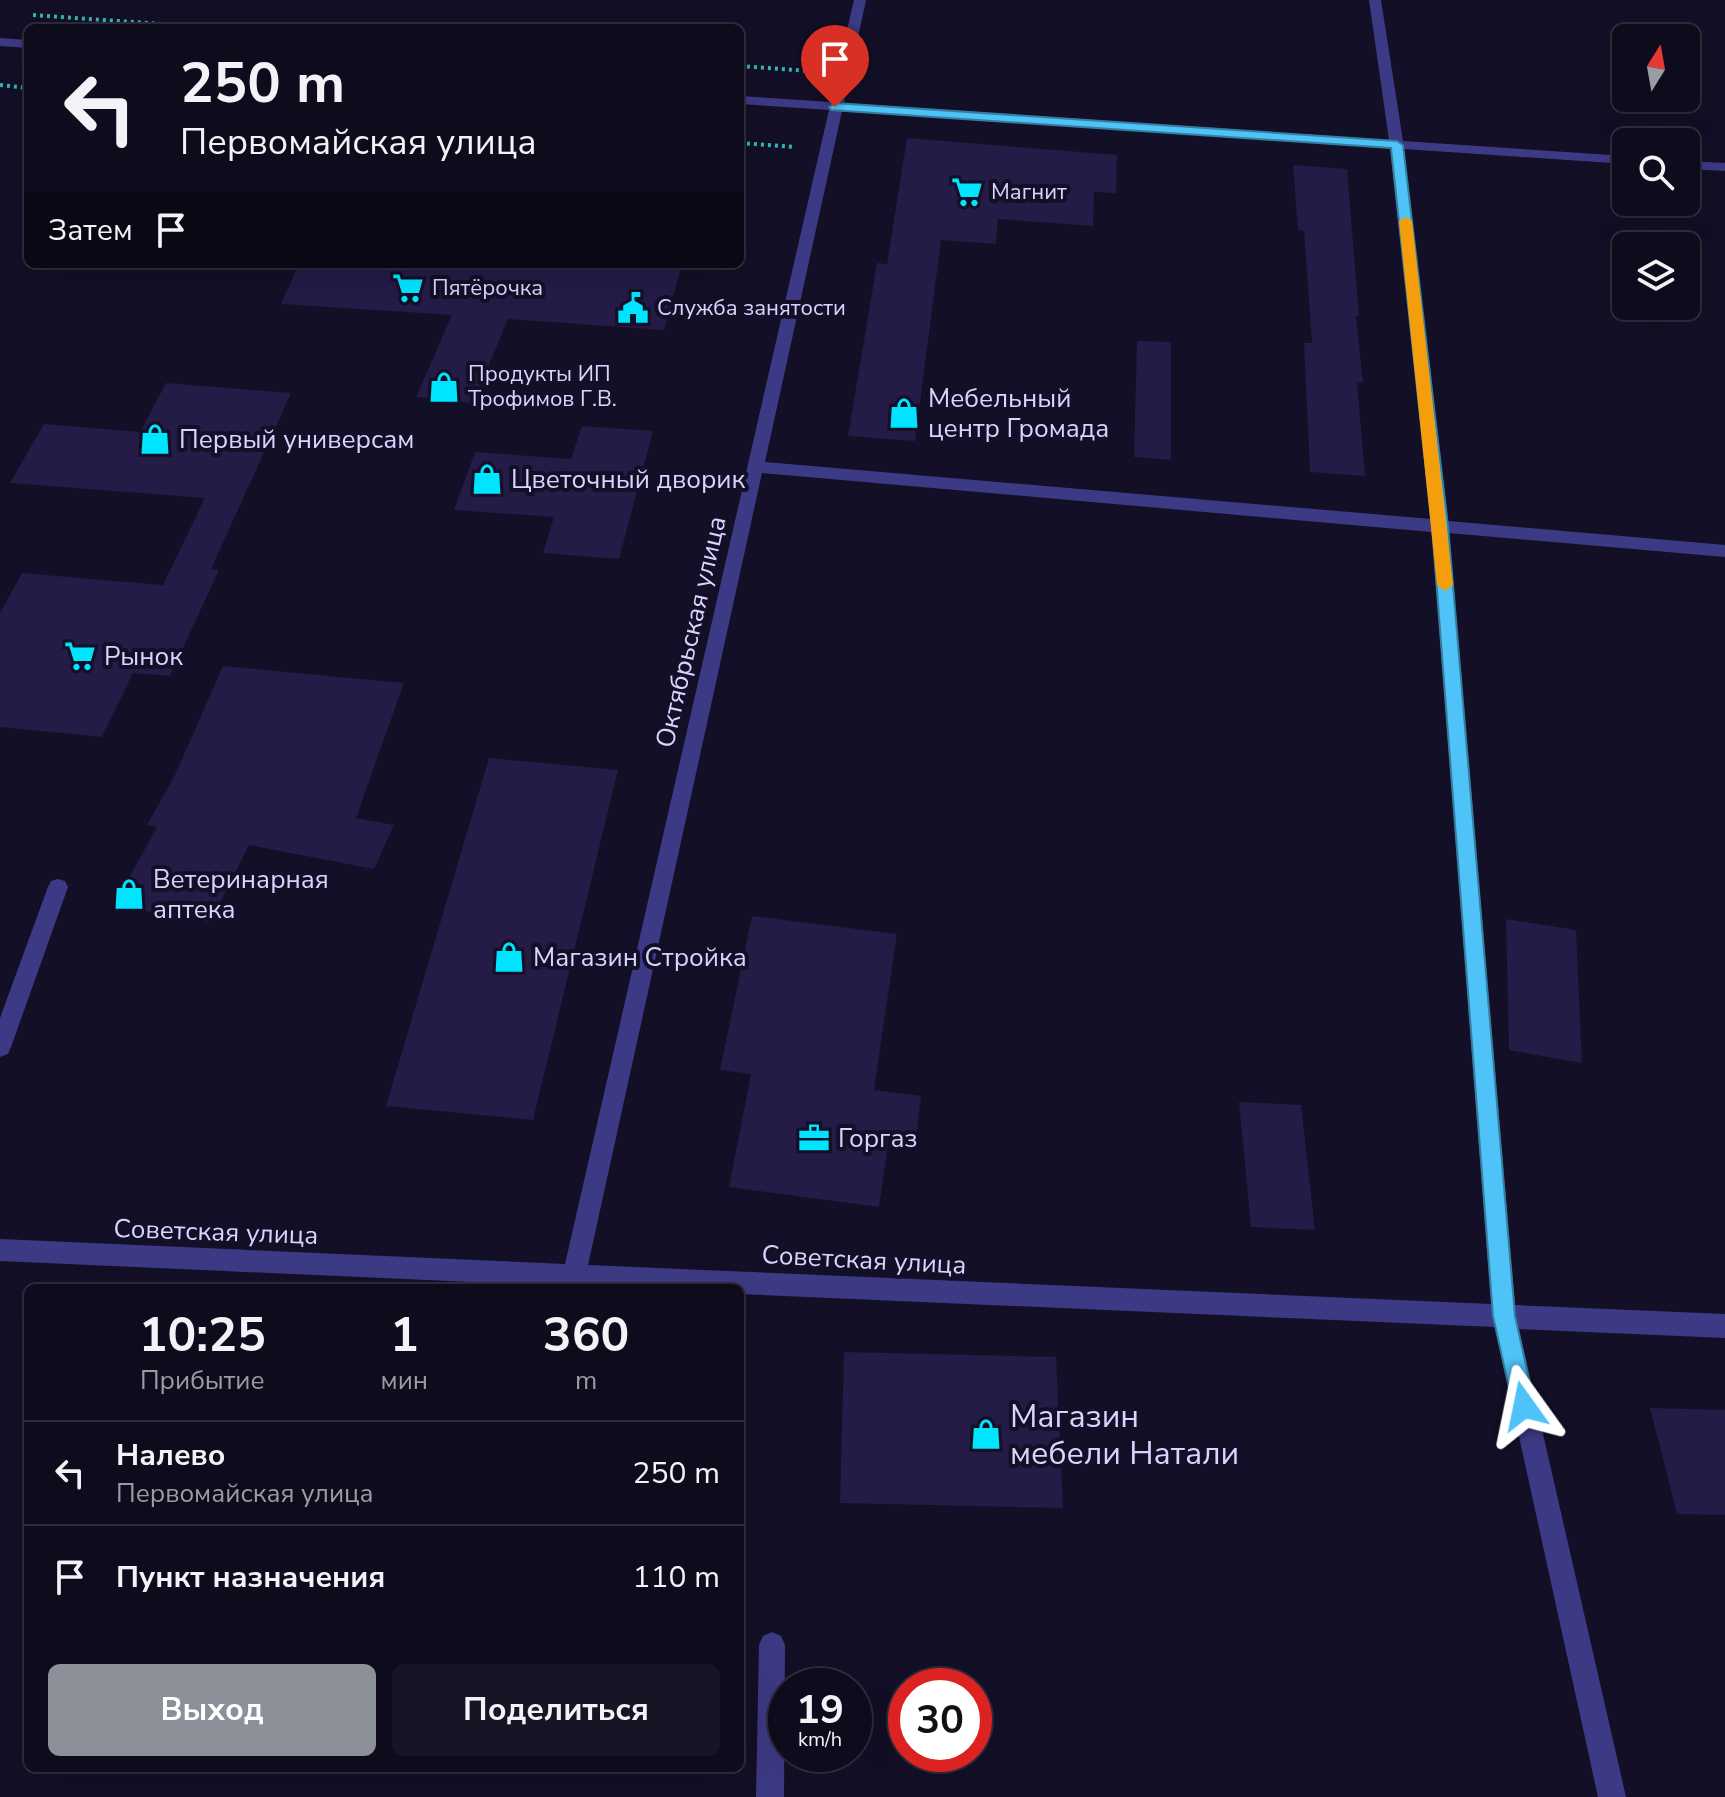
<!DOCTYPE html>
<html lang="ru">
<meta charset="utf-8">
<style>
:root{--surface:#0e0b1c;--page:#171425;--text:#f1f3f6;--muted:#9b9ba3;--line:#2e2b3b;--accent:#8c9099}
body{margin:0;font-family:"Nunito Sans",sans-serif;background:var(--page);color:var(--text);height:100vh;display:flex;flex-direction:column;font-size:30px;white-space:nowrap}
*{box-sizing:border-box;margin:0}
p{font-size:26px;color:var(--muted)}
.icon{flex:none;width:44px;height:44px;fill:none;stroke:currentColor;stroke-width:2;stroke-linecap:round;stroke-linejoin:round}
.map{position:relative;flex:1;overflow:hidden}
.side{position:absolute;left:24px;top:1284px;width:720px;height:488px;display:flex;flex-direction:column;background:var(--surface);border-radius:12px;box-shadow:0 8px 32px #0002,0 0 0 2px var(--line)}
.side>*{flex:none}
.guide{position:absolute;left:24px;top:24px;width:720px;height:244px;border-radius:12px;box-shadow:0 8px 32px #0002,0 0 0 2px var(--line);background:#0e0b1c;color:var(--text);overflow:hidden}
.needle{width:52px;rotate:11deg}
.buttons{position:absolute;left:1612px;top:24px;display:grid;gap:16px}
.buttons a{display:grid;place-items:center;width:88px;height:88px;border-radius:12px;background:var(--surface);box-shadow:0 8px 32px #0002,0 0 0 2px var(--line);font-size:40px}
.speed{position:absolute;left:768px;top:1668px;display:flex;gap:16px;font-size:40px;font-weight:700;text-align:center}
.speed>*{display:grid;place-content:center;width:104px;height:104px;border-radius:50%;background:var(--surface);box-shadow:0 8px 32px #0002,0 0 0 2px var(--line);line-height:1}
.speed small{font-size:20px;font-weight:400}
.speed .limit{border:12px solid #d22;background:#fff;color:#111}
.pin{position:absolute;display:grid;place-items:center;width:68px;height:68px;color:#fff;margin:-82px -34px;border-radius:50% 50% 50% 0;rotate:-45deg;box-shadow:0 0 8px #0007}
.pin .icon{rotate:45deg}
.me{position:absolute;width:88px;margin:-44px;rotate:348deg;stroke-linejoin:round;filter:drop-shadow(0 0 6px #0008)}
.turn{display:flex;align-items:center;gap:28px;height:168px;padding:0 24px;font-size:36px}
.turn .icon{width:104px;height:104px;stroke-width:2.5}
.turn b{display:block;font-size:56px;line-height:68px}
.then{display:flex;align-items:center;height:76px;padding:0 24px;background:#0003;gap:16px;font-size:30px}
.eta{display:flex;justify-content:space-evenly;align-items:center;height:136px;text-align:center}
.eta b{font-size:48px;font-weight:700;line-height:56px}
.button{display:flex;gap:16px;margin-top:auto;padding:16px 24px}
.button a{flex:1;height:92px;border-radius:12px;background:var(--accent);color:#fff;font-size:32px;font-weight:700;line-height:92px;text-align:center}
.button a+a{background:var(--page);color:var(--text)}
ul{padding:0;list-style:none}
li{display:flex;align-items:center;gap:24px;height:104px;padding:0 24px;border-top:2px solid var(--line)}
li div{flex:1}
li b{display:block;font-size:30px}
li em{font-style:normal}
.map>svg:first-child{display:block}
</style>
<div class="map">
<svg width="1725" height="1797" viewBox="0 0 1725 1797">
<rect width="100%" height="100%" fill="#130f26"/>
<g fill="#241b47">
<path d="M 907,138 L 1117,155 L 1116,193 L 1094,192 L 1093,226 L 998,219 L 996,244 L 941,240 L 915,441 L 848,436 L 877,263 L 887,264 Z"/>
<path d="M 1293,165 L 1347,169 L 1359,316 L 1356,316 L 1363,383 L 1357,382 L 1365,476 L 1310,472 L 1304,343 L 1312,343 L 1304,231 L 1298,230 Z"/>
<path d="M 299,264 L 682,264 L 664,330 L 508,319 L 473,403 L 416,397 L 452,315 L 281,304 Z"/>
<path d="M 1137,341 L 1171,342 L 1171,460 L 1134,457 Z"/>
<path d="M 166,383 L 291,393 L 211,569 L 219,570 L 170,676 L 133,673 L 102,737 L 0,727 L 0,613 L 22,573 L 163,585 L 205,498 L 10,483 L 44,424 L 140,432 Z"/>
<path d="M 582,426 L 653,431 L 619,559 L 543,553 L 554,517 L 454,510 L 475,452 L 571,459 Z"/>
<path d="M 223,666 L 404,683 L 356,818 L 394,825 L 374,869 L 249,845 L 210,923 L 114,905 L 157,827 L 147,825 L 175,775 Z"/>
<path d="M 489,758 L 618,770 L 533,1120 L 386,1106 Z"/>
<path d="M 752,916 L 897,934 L 874,1090 L 921,1096 L 915,1148 L 888,1144 L 879,1207 L 729,1187 L 751,1074 L 720,1070 Z"/>
<path d="M 1506,919 L 1576,930 L 1582,1063 L 1509,1050 Z"/>
<path d="M 1239,1102 L 1301,1105 L 1315,1230 L 1251,1227 Z"/>
<path d="M 844,1352 L 1056,1357 L 1063,1508 L 840,1503 Z"/>
<path d="M 1650,1408 L 1725,1410 L 1725,1515 L 1677,1514 Z"/>
</g>
<g fill="none" stroke-linecap="round" stroke-linejoin="round">
<g stroke="#2fb8b0" stroke-width="4" stroke-dasharray="3 4" stroke-linecap="butt">
<path d="M 33,15 L 218,28"/>
<path d="M 740,66 L 811,71"/>
<path d="M 0,85 L 28,88"/>
<path d="M 1643,138 L 1673,140"/>
<path d="M 740,143 L 795,147"/>
</g>
<g fill="#3d3a85" fill-rule="evenodd">
<path d="M 854,0 L 866,0 L 844,103 L 1389,140 L 1369,0 L 1381,0 L 1403,141 L 1626,156 L 1626,164 L 1404,149 L 1448,521 L 1725,545 L 1725,557 L 1449,533 L 1515,1305 L 1725,1314 L 1725,1338 L 1519,1329 L 1626,1797 L 1598,1797 L 1495,1327 L 740,1294 L 740,1288 L 606,1288 L 0,1261 L 0,1239 L 565,1264 L 829,110 L 740,104 L 740,96 L 830,102 ZM 842,111 L 1390,148 L 1431,519 L 765,462 ZM 762,473 L 1432,532 L 1491,1304 L 588,1265 Z"/>
<path d="M 0,38 L 28,40 L 28,48 L 0,46 Z"/>
<path d="M 1686,161 L 1725,163 L 1725,171 L 1686,169 Z"/>
<path d="M 58,879 L 65,881 L 68,887 L 11,1047 L 8,1054 L 0,1057 L 0,1018 L 48,887 L 51,881 Z"/>
<path d="M 772,1632 L 781,1636 L 785,1645 L 784,1797 L 756,1797 L 759,1645 L 763,1636 Z"/>
</g>
</g>
<path fill="#4fc3f7" stroke="#337fa1" stroke-width="2" d="M 835,103 L 1397,141 L 1403,145 L 1448,526 L 1515,1316 L 1535,1406 L 1532,1414 L 1524,1417 L 1516,1414 L 1513,1406 L 1493,1316 L 1432,526 L 1391,148 L 831,110 L 829,107 Z"/>
<path fill="#f59e0b" d="M 1406,217 L 1412,221 L 1453,585 L 1445,591 L 1437,585 L 1399,221 Z"/>
<defs>
<symbol id="supermarket-bare" viewBox="-9 -9 18 18"><path d="M-6-5.5h2.5l.6 2H6L4.5 2H-2.5L-4.4-4H-6ZM-1.5 3.2a1.3 1.3 0 1 0 .1 0ZM3 3.2a1.3 1.3 0 1 0 .1 0Z" fill="#00e5ff" stroke="#130f26" stroke-width="2.5" paint-order="stroke"/></symbol>
<symbol id="civic-bare" viewBox="-9 -9 18 18"><path d="M-.6-6.5H3V-4.5H.6V-3L4-1V1h2V6H-6V1h2V-1L-.6-3ZM-1.2 2.5V6h2.4V2.5Z" fill="#00e5ff" stroke="#130f26" stroke-width="2.5" paint-order="stroke"/></symbol>
<symbol id="shop-bare" viewBox="-9 -9 18 18"><path d="M-5-2.5h2.3a2.7 3.5 0 0 1 5.4 0H5L5.5 6h-11ZM-1.5-2.5h3a1.5 2.3 0 0 0-3 0Z" fill="#00e5ff" stroke="#130f26" stroke-width="2.5" paint-order="stroke"/></symbol>
<symbol id="office-bare" viewBox="-9 -9 18 18"><path d="M-6-3h4V-5.5h4V-3h4V5H-6ZM-1-4.5V-3h2v-1.5ZM-6 0V1H6V0Z" fill="#00e5ff" stroke="#130f26" stroke-width="2.5" paint-order="stroke"/></symbol>
</defs>
<g fill-rule="evenodd">
<use href="#supermarket-bare" x="945" y="170" width="44" height="44"/>
<use href="#supermarket-bare" x="386" y="266" width="44" height="44"/>
<use href="#civic-bare" x="611" y="286" width="44" height="44"/>
<use href="#shop-bare" x="422" y="365" width="44" height="44"/>
<use href="#shop-bare" x="882" y="391" width="44" height="44"/>
<use href="#shop-bare" x="133" y="417" width="44" height="44"/>
<use href="#shop-bare" x="465" y="457" width="44" height="44"/>
<use href="#supermarket-bare" x="58" y="634" width="44" height="44"/>
<use href="#shop-bare" x="107" y="872" width="44" height="44"/>
<use href="#shop-bare" x="487" y="935" width="44" height="44"/>
<use href="#office-bare" x="792" y="1116" width="44" height="44"/>
<use href="#shop-bare" x="964" y="1412" width="44" height="44"/>
</g>
<g text-anchor="middle" dominant-baseline="central" stroke-width="8" stroke-linejoin="round" paint-order="stroke">
<g font-size="22" fill="#d9d4ff" stroke="#130f26" text-anchor="start">
<text x="991" y="192">Магнит</text>
<text x="432" y="288">Пятёрочка</text>
<text x="657" y="308">Служба занятости</text>
<text x="468" y="374">Продукты ИП<tspan x="468" dy="25">Трофимов Г.В.</tspan></text>
</g>
<g font-size="26" fill="#d9d4ff" stroke="#130f26" text-anchor="start">
<text x="928" y="398">Мебельный<tspan x="928" dy="30">центр Громада</tspan></text>
<text x="179" y="439">Первый универсам</text>
<text x="511" y="479">Цветочный дворик</text>
<text x="104" y="656">Рынок</text>
<text x="153" y="879">Ветеринарная<tspan x="153" dy="30">аптека</tspan></text>
<text x="533" y="957">Магазин Стройка</text>
<text x="838" y="1138">Горгаз</text>
</g>
<g font-size="26" fill="#d9d4ff" stroke="#130f26">
<text transform="translate(691 632) rotate(-77)">Октябрьская улица</text>
<text transform="translate(216 1232) rotate(2)">Советская улица</text>
<text transform="translate(864 1260) rotate(3)">Советская улица</text>
</g>
<g font-size="32" fill="#d9d4ff" stroke="#130f26" text-anchor="start">
<text x="1010" y="1416">Магазин<tspan x="1010" dy="37">мебели Натали</tspan></text>
</g>
</g>
</svg>
<div class="buttons">
<a><svg class="needle" viewBox="-14 -14 28 28"><path d="M0-13l5 13h-10z" fill="#e53935"/><path d="M0 13l5-13h-10z" fill="#9b9ba3"/></svg></a>
<a><svg class="icon" aria-label="search" viewBox="0 0 24 24"><circle cx="10" cy="10" r="6"/><path d="M15 15l6 6"/></svg></a>
<a><svg class="icon" aria-label="layers" viewBox="0 0 24 24"><path d="M12 4l9 5-9 5-9-5zM3 14l9 5 9-5"/></svg></a>
</div>
<div class="speed"><div>19<small>km/h</small></div><div class="limit">30</div></div>
<div class="pin" style="left:835px;top:107px;background:#d93025"><svg class="icon" aria-label="arrive" viewBox="0 0 24 24"><path d="M6 21V4h12l-3 4 3 4H6"/></svg></div>
<svg class="me" style="left:1524px;top:1406px" viewBox="-20 -20 40 40"><path d="M0-17L14 15 0 8-14 15z" fill="#4fc3f7" stroke="#fff" stroke-width="4"/></svg>
<div class="guide">
<div class="turn"><svg class="icon" aria-label="left" viewBox="0 0 24 24"><path d="M17 20v-9H6M10 6l-5 5 5 5"/></svg><div><b>250 m</b>Первомайская улица</div></div>
<div class="then">Затем<svg class="icon" aria-label="arrive" viewBox="0 0 24 24"><path d="M6 21V4h12l-3 4 3 4H6"/></svg></div>
</div>
<section class="side">
<div class="eta">
<div><b>10:25</b><p>Прибытие</p></div>
<div><b>1</b><p>мин</p></div>
<div><b>360</b><p>m</p></div>
</div>
<ul>
<li><svg class="icon" aria-label="left" viewBox="0 0 24 24"><path d="M17 20v-9H6M10 6l-5 5 5 5"/></svg><div><b>Налево</b><p>Первомайская улица</p></div><em>250 m</em></li>
<li><svg class="icon" aria-label="arrive" viewBox="0 0 24 24"><path d="M6 21V4h12l-3 4 3 4H6"/></svg><div><b>Пункт назначения</b></div><em>110 m</em></li>
</ul>
<div class="button"><a>Выход</a><a>Поделиться</a></div>
</section>
</div>
